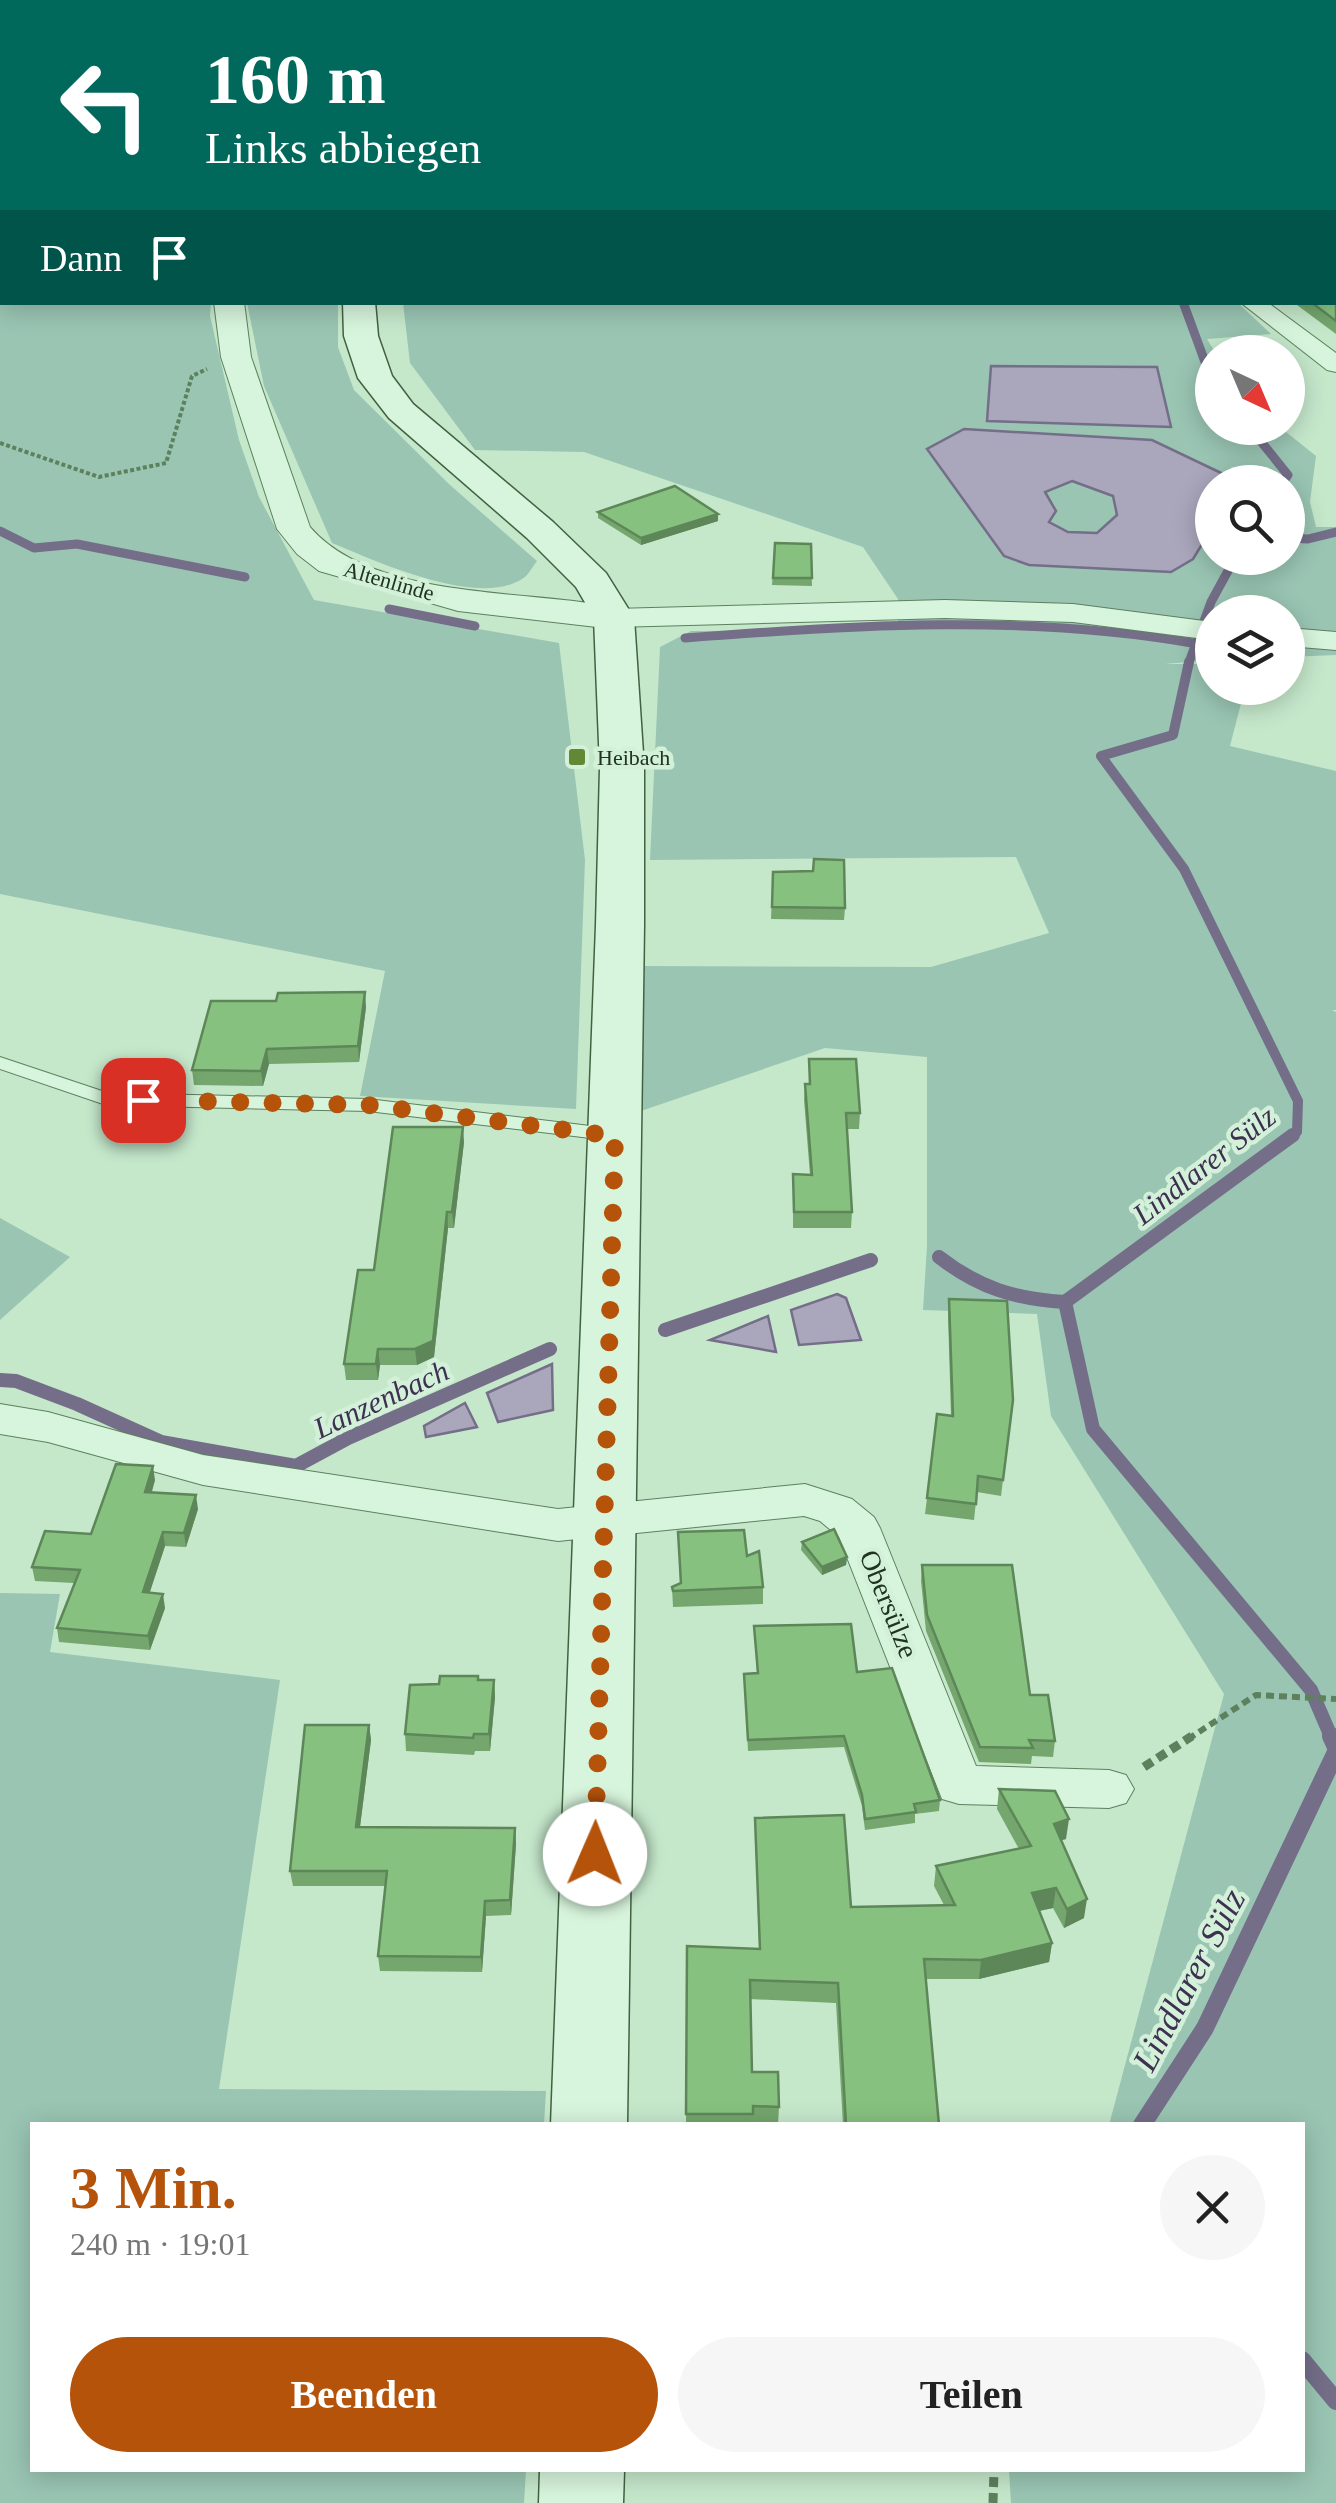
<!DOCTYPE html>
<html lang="de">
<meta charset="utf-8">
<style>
:root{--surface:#fff;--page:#f6f6f6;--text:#222;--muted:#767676;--accent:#b45309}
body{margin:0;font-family:"Times New Roman",serif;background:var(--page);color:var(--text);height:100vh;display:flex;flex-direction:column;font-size:38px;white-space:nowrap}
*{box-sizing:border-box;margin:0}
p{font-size:32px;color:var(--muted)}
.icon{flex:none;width:55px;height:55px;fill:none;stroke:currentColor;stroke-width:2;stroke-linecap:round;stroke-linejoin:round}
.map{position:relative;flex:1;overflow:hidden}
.sheet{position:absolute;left:30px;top:2122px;width:1275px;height:350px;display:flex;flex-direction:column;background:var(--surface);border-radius:0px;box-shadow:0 5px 25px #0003}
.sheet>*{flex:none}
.guide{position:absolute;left:0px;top:0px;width:1338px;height:305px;box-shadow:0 5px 25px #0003;background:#00695c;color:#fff;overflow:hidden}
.needle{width:65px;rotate:136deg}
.tools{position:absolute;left:1195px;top:335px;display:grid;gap:20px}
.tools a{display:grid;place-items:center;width:110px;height:110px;border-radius:50%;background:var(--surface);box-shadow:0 5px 25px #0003;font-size:50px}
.pin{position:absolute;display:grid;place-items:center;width:85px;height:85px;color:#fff;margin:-42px;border-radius:20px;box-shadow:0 5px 15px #0006}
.me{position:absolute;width:110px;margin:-55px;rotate:1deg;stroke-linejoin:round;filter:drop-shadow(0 0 8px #0008)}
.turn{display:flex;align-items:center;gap:35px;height:210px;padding:0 40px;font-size:45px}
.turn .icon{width:130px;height:130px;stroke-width:2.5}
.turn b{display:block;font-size:70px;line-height:85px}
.then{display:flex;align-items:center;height:95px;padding:0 40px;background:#0003;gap:20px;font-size:38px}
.round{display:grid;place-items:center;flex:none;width:105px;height:105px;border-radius:52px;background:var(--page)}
.overview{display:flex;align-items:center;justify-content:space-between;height:170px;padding:0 40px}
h1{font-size:60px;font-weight:800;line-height:75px;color:var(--accent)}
.action{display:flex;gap:20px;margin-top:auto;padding:20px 40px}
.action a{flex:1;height:115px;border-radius:60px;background:var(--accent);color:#fff;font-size:40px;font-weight:800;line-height:115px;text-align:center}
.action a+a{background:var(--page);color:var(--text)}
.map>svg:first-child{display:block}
</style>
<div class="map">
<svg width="1336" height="2503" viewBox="0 0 1336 2503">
<rect width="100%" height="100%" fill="#c5e8cb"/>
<g fill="#9ac5b3" fill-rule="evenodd">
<path d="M 0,0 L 207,2 L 2,2 L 2,302 L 211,303 L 210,316 L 239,440 L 259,497 L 314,600 L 559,643 L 585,860 L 576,1109 L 360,1096 L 385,971 L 0,894 Z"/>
<path d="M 409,0 L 1336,0 L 1336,276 L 1335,2 Z"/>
<path d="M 1237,302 L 1271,334 L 1207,339 L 1215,352 L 1212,428 L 1281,428 L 1316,456 L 1310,502 L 1316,527 L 1336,527 L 1336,655 L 1288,657 L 1288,612 L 1212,612 L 1212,660 L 1165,664 L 1212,664 L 1212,688 L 1245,688 L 1230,746 L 1336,771 L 1336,1010 L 1332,1010 L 1336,1012 L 1336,2503 L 1011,2503 L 1009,2470 L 1302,2470 L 1302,2125 L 1109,2125 L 1224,1694 L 1051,1416 L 1037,1314 L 923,1310 L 927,1246 L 927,1057 L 825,1048 L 638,1112 L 639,966 L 931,967 L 1049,933 L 1016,857 L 650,860 L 660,647 L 691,631 L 898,630 L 898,599 L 863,547 L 584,452 L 475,450 L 410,363 L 403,303 ZM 1212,482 L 1288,482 L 1288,558 L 1212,558 Z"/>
<path d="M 247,303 L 338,303 L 338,347 L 354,390 L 450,485 L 537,561 C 533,566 528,576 522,579 C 477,608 376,561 332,543 L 264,386 Z"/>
<path d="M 0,1218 L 70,1257 L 0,1320 Z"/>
<path d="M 0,1593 L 60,1594 L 50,1652 L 280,1680 L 219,2089 L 546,2091 L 544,2125 L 32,2125 L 32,2470 L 526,2470 L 524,2503 L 0,2503 Z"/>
</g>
<g fill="#aaa6bc" stroke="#746e89" stroke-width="2.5" fill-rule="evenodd">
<path d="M 991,366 L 1157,367 L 1171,427 L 987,421 Z"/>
<path d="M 964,429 L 1152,440 L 1240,482 L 1212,482 L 1212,528 L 1193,559 L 1171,572 L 1029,565 L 1004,556 L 927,449 ZM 1072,481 L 1113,496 L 1117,515 L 1097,533 L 1068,532 L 1049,522 L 1056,511 L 1045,492 Z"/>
<path d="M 837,1294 L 846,1298 L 861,1340 L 799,1345 L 791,1310 Z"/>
<path d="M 768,1316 L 776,1352 L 710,1340 Z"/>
<path d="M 552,1364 L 553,1410 L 498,1422 L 487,1393 Z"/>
<path d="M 465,1403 L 477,1427 L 426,1437 L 424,1426 Z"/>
</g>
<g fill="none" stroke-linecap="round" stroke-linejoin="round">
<g stroke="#746e89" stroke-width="9">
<path d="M 1183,302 L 1212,381"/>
<path d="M 1250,428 L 1288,475 L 1283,482"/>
<path d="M 0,531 L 34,548 L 77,544 L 245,577"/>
<path d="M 1288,538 L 1308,539 L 1336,532"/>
<path d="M 389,609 L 475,626"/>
<path d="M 685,638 C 852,625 1026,614 1192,643"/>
<path d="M 1188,665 L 1211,602 L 1235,558"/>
</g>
<path stroke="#746e89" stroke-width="10" d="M 1189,662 L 1173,735 L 1101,756 L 1184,869 L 1298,1101 L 1297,1132 L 1290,1137"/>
<g stroke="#746e89" stroke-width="14">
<path d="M 1293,1135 L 1065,1302 L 1093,1429 L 1311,1690 L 1332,1739"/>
<path d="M 939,1257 C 979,1288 1015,1299 1065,1302"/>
<path d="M 665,1330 L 871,1260"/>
<path d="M 0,1380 L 16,1381 L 77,1404 L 161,1442 L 296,1466 L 348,1438 L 550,1349"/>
</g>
<g stroke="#746e89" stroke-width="18">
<path d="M 1331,1736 L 1336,1747"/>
<path d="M 1142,2125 L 1205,2028 L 1336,1752"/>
<path d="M 1302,2360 L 1336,2401"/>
</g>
<defs>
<path id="service" d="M 0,1057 L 108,1093 L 368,1099 L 615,1129 L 624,1135 L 615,1141 L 368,1111 L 106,1105 L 0,1069 Z"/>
<g id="minor">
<path d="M 1240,302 L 1267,302 L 1336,353 L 1336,372 L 1327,370 Z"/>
<path d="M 945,600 L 1073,604 L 1212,622 L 1212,640 L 1073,622 L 945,618 L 614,627 L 604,624 L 599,618 L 604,612 L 614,609 Z"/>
<path d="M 1288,628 L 1336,632 L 1336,650 L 1288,646 Z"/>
<path d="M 0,1404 L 48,1412 L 203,1455 L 558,1509 L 805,1484 L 852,1499 L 874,1517 L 880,1528 L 976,1766 L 1109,1770 L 1126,1775 L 1134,1789 L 1126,1803 L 1109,1808 L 959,1804 L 942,1799 L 839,1537 L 820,1521 L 804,1516 L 558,1541 L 203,1485 L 48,1442 L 0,1434 Z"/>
</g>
<g id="tertiary">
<path d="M 214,0 L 238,0 L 238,2 L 215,2 Z"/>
<path d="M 214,302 L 244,302 L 251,357 L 310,527 C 375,603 536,588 627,610 L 632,618 L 627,626 L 614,629 L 458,611 L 319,571 L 297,554 L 277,529 L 221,357 Z"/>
</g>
<g id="secondary">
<path d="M 363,0 L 389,0 L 389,2 L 364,2 Z"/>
<path d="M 343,302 L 375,302 L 378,336 L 392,376 L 413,404 L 553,522 L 606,573 L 634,618 L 644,768 L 644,925 L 627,2125 L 551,2125 L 596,925 L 600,768 L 594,618 L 576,587 L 527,538 L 389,418 L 358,378 L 344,336 Z"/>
<path d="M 540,2470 L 624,2470 L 623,2503 L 539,2503 Z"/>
</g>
</defs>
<use href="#service" stroke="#5d815d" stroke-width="2"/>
<use href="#minor" stroke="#5d815d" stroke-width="2"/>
<use href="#tertiary" stroke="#5d815d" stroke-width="2"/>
<use href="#secondary" stroke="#416240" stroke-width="3"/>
<g stroke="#5d815d" stroke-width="4" stroke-dasharray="4 2.5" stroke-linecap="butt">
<path d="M 0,121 L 2,115"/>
<path d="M 0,443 L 99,477 L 166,463 L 192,376 L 207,369"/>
</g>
<path stroke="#5d815d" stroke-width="6" stroke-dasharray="8 5" stroke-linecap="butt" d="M 1188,1739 L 1256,1695 L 1336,1699"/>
<g stroke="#5d815d" stroke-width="9" stroke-dasharray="10 6" stroke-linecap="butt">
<path d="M 1144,1767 L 1192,1736"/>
<path d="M 993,2503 L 994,2470"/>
</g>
<use href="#service" fill="#d7f4dc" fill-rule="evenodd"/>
<use href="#minor" fill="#d7f4dc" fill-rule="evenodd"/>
<use href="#tertiary" fill="#d7f4dc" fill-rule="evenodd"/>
<use href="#secondary" fill="#d7f4dc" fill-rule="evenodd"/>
</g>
<g fill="#74a66d">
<path d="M 1336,276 L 1336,334 L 1293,302 L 1335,302 Z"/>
<path d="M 598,512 L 718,521 L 641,545 L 598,518 Z"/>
<path d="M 775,543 L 811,544 L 812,586 L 772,585 Z"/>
<path d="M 773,872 L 845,908 L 844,920 L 771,919 Z"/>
<path d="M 366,1007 L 359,1062 L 269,1064 L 263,1086 L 194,1085 L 192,1070 Z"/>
<path d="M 809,1059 L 860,1113 L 859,1129 L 847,1129 L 852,1212 L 851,1228 L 793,1228 L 793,1174 L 810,1175 L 804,1100 L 805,1084 L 809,1084 Z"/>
<path d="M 464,1142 L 454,1228 L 448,1228 L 434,1357 L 417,1365 L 380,1365 L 378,1380 L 346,1380 L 344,1364 L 374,1270 Z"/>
<path d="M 949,1299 L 1013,1400 L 1001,1496 L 977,1492 L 974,1520 L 925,1514 L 927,1498 L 951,1416 L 948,1315 Z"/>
<path d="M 155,1480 L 152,1492 L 198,1509 L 186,1547 L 165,1546 L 150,1592 L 165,1608 L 150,1650 L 59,1642 L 57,1628 L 74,1583 L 35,1581 L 32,1567 L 91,1534 Z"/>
<path d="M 678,1532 L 747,1556 L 763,1587 L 763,1604 L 673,1607 L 672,1587 L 680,1584 Z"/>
<path d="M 802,1542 L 847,1557 L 846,1565 L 822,1575 L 801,1550 Z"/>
<path d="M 922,1565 L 1030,1695 L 1055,1741 L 1053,1757 L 1032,1756 L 1031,1764 L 979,1762 L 926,1631 L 921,1581 Z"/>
<path d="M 754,1626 L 857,1672 L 940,1800 L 939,1811 L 915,1814 L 915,1823 L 865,1830 L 862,1806 L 844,1747 L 748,1751 L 744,1674 L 757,1673 Z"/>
<path d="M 478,1680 L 494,1680 L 495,1697 L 490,1751 L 475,1751 L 474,1755 L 406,1751 L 405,1734 L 439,1684 Z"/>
<path d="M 369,1725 L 371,1740 L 360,1827 L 515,1828 L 516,1844 L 511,1915 L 486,1916 L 482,1972 L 380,1971 L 378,1956 L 386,1886 L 293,1886 L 290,1871 Z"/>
<path d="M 999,1789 L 1066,1839 L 1061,1840 L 1084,1918 L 1064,1928 L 1053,1908 L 1039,1911 L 1052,1943 L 1049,1962 L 979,1979 L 926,1979 L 939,2125 L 843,2125 L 836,2003 L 750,1999 L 752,2072 L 779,2107 L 778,2125 L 686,2125 L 687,1946 L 759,1949 L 755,1818 L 851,1907 L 944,1905 L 934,1886 L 936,1866 L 1019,1849 L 997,1809 Z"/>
</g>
<g fill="#5e8759">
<path d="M 718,514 L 718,521 L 641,545 L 641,538 Z"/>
<path d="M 365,992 L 366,1007 L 359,1062 L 358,1046 Z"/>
<path d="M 267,1049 L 269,1064 L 263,1086 L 261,1071 Z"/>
<path d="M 463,1127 L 464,1142 L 454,1228 L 452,1212 Z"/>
<path d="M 447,1212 L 448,1228 L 434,1357 L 417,1365 L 415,1349 Z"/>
<path d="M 378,1349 L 380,1365 L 378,1380 L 376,1364 Z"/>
<path d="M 153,1466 L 155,1480 L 147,1506 L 145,1492 Z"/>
<path d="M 196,1495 L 198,1509 L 186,1547 L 184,1533 Z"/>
<path d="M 163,1532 L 165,1546 L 145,1606 L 143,1592 Z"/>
<path d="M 847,1557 L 846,1565 L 822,1575 L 822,1567 Z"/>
<path d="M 163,1594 L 165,1608 L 150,1650 L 148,1636 Z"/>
<path d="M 494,1680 L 495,1697 L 490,1751 L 489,1734 Z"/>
<path d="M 369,1725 L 371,1740 L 358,1842 L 356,1827 Z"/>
<path d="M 1069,1819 L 1066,1839 L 1051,1843 L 1054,1824 Z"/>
<path d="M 515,1828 L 516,1844 L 511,1915 L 510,1900 Z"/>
<path d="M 1056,1888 L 1053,1908 L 1029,1913 L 1032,1893 Z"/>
<path d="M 1087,1899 L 1084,1918 L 1064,1928 L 1067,1909 Z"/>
<path d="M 485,1901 L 486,1916 L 482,1972 L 481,1957 Z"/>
<path d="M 1052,1943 L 1049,1962 L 979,1979 L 981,1960 Z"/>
</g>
<g fill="#87c17f" stroke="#5e8759" stroke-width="2.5">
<path d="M 1335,275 L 1336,276 L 1336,321 L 1311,302 L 1335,302 Z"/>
<path d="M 675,486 L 718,514 L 641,538 L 598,512 Z"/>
<path d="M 775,543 L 811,544 L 812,578 L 773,578 Z"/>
<path d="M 814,859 L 844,860 L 845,908 L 772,907 L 773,872 L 813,871 Z"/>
<path d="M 365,992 L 358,1046 L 267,1049 L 261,1071 L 192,1070 L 211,1001 L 276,1001 L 278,993 Z"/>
<path d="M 809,1059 L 856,1059 L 860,1113 L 846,1113 L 852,1212 L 794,1212 L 793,1174 L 812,1175 L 805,1084 L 810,1084 Z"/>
<path d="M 393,1127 L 463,1127 L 452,1212 L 447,1212 L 433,1341 L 415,1349 L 378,1349 L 376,1364 L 344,1364 L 358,1270 L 374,1270 Z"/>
<path d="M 949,1299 L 1007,1301 L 1013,1400 L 1003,1480 L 978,1476 L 976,1504 L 927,1498 L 937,1414 L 953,1416 Z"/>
<path d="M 116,1464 L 153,1466 L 145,1492 L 196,1495 L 184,1533 L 163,1532 L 143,1592 L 163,1594 L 148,1636 L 57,1628 L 80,1570 L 32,1567 L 45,1531 L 91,1534 Z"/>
<path d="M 834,1529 L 847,1557 L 822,1567 L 802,1542 Z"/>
<path d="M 744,1530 L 747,1556 L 759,1551 L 763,1587 L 673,1591 L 672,1587 L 681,1583 L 678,1532 Z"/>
<path d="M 922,1565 L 1012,1565 L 1030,1695 L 1048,1695 L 1055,1741 L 1029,1740 L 1033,1748 L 980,1747 L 927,1615 Z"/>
<path d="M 851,1624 L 857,1672 L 892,1668 L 940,1800 L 914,1804 L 916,1812 L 865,1819 L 862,1795 L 844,1736 L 748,1740 L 744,1674 L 758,1673 L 754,1626 Z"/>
<path d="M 440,1676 L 478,1676 L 478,1680 L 494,1680 L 489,1734 L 474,1734 L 473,1738 L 405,1734 L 410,1685 L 439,1684 Z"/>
<path d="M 305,1725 L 369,1725 L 356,1827 L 515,1828 L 510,1900 L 485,1901 L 481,1957 L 378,1956 L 387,1871 L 290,1871 Z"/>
<path d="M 999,1789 L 1055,1791 L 1069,1819 L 1054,1824 L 1087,1899 L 1067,1909 L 1056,1888 L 1032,1893 L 1052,1943 L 981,1960 L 924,1959 L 939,2125 L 846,2125 L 838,1983 L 750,1980 L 752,2072 L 778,2072 L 779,2107 L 753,2106 L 753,2114 L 686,2114 L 687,1946 L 760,1949 L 755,1818 L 844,1815 L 851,1907 L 955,1905 L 936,1866 L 1031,1846 Z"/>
</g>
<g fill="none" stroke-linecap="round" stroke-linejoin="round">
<path stroke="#b45309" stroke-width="18" stroke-dasharray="0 32.4" d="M 143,1100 L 368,1105 L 615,1136 L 595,1854"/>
</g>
<rect fill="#628835" stroke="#d3f0d9" stroke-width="4" x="567" y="747" width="20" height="20" rx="5"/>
<g text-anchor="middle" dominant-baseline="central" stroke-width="9" stroke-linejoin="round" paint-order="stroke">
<g font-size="22" fill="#20331f" stroke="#d3f0d9">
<text transform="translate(389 581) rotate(16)">Altenlinde</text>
</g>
<g font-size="22" fill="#20331f" stroke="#d3f0d9" text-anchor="start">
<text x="597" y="757">Heibach</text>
</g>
<g font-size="28" fill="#20331f" stroke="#d3f0d9">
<text transform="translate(889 1604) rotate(68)">Obersülze</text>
</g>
<g font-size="30" font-style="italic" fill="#3d3050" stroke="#d3f0d9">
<text transform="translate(1204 1165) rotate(-38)">Lindlarer Sülz</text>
<text transform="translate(381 1399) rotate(-25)">Lanzenbach</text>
</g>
<g font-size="35" font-style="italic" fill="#3d3050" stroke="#d3f0d9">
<text transform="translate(1189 1980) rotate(-62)">Lindlarer Sülz</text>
</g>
</g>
</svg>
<div class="tools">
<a><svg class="needle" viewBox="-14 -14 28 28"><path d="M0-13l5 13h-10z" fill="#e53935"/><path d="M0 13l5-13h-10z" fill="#767676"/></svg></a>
<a><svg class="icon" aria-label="search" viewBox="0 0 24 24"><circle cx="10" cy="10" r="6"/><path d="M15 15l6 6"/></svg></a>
<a><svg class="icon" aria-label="layers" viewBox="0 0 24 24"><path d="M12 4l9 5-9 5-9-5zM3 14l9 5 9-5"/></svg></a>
</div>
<div class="pin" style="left:143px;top:1100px;background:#d93025"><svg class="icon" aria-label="arrive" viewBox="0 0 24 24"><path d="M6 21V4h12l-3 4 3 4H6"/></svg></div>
<svg class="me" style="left:595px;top:1854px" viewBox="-20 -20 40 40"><circle r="19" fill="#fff"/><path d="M0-13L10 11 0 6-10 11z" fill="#b45309"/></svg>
<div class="guide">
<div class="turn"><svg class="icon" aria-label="left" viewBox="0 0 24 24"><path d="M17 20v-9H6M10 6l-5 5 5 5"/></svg><div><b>160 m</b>Links abbiegen</div></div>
<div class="then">Dann<svg class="icon" aria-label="arrive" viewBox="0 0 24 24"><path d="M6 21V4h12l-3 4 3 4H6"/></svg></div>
</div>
<section class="sheet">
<div class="overview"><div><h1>3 Min.</h1><p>240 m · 19:01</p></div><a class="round"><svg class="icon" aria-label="close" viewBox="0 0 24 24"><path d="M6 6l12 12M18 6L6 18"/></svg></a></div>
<div class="action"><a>Beenden</a><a>Teilen</a></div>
</section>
</div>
